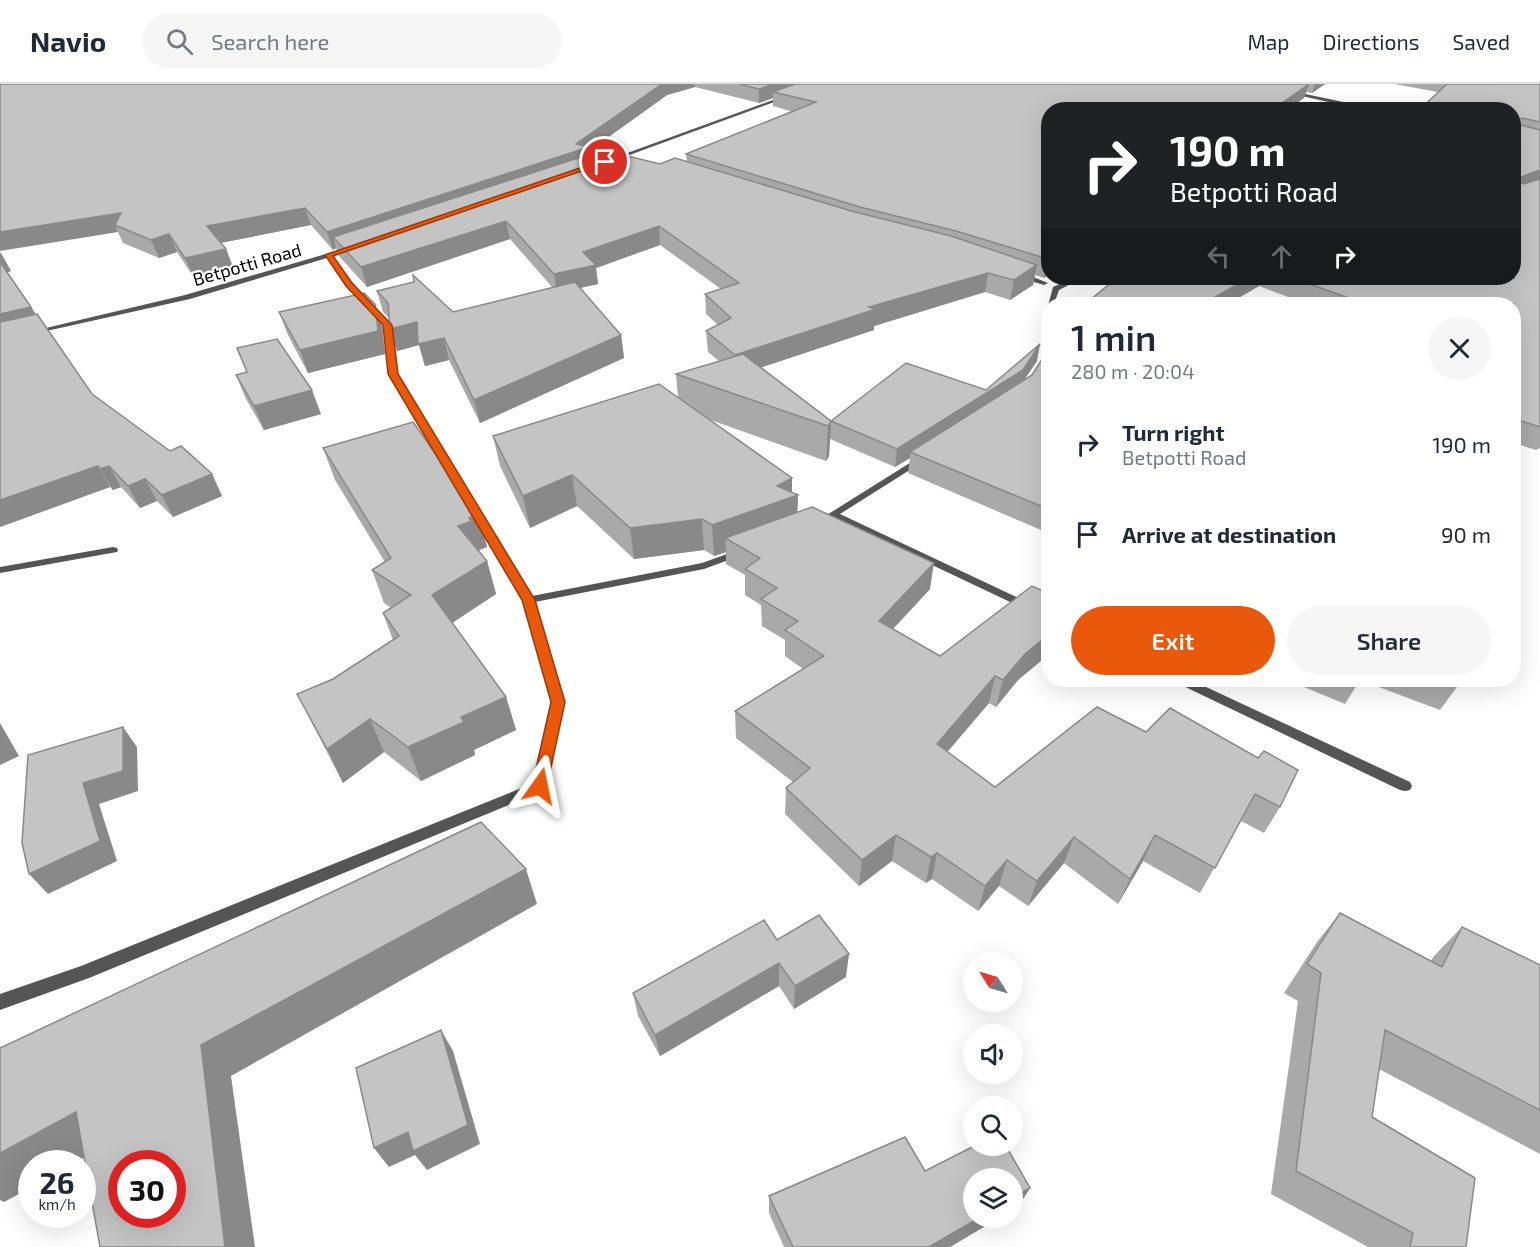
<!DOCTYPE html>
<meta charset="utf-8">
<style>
:root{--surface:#fff;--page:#f6f6f7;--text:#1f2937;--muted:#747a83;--line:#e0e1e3;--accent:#ea580c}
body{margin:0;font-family:"Exo 2",sans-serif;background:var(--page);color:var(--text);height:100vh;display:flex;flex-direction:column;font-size:22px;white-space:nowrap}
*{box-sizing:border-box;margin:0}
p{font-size:20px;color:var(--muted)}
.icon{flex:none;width:33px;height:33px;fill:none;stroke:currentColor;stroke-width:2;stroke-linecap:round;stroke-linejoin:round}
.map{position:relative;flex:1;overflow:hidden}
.details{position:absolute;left:1041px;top:213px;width:480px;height:390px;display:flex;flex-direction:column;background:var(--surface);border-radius:24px;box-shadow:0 6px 24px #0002}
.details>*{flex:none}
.hud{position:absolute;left:1041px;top:18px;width:480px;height:183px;border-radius:24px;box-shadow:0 6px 24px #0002;background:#202124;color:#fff;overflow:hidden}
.needle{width:39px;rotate:307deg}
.buttons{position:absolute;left:963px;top:868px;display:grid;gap:12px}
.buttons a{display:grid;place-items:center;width:60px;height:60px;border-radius:50%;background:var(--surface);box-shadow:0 6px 24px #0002;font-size:30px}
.speed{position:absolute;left:18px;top:1066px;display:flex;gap:12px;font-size:30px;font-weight:700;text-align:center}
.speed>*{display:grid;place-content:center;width:78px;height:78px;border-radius:50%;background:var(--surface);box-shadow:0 6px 24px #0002;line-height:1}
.speed small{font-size:15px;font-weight:400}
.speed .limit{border:9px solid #d22;background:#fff;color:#111}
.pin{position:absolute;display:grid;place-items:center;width:51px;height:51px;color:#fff;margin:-26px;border:3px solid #fff;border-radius:50%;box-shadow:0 2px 6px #0007}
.me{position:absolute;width:66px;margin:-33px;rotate:12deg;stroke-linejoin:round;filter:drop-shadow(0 0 4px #0008)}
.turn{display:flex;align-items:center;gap:21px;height:126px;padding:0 30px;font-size:27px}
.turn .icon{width:78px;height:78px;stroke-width:2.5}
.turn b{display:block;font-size:42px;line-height:51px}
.lanes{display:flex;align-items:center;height:57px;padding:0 30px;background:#0003;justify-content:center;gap:30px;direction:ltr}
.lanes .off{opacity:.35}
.round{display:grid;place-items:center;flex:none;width:63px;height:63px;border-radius:32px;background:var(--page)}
.summary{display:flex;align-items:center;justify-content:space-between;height:102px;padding:0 30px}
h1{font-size:36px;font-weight:600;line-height:45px}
.action{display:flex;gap:12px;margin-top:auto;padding:12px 30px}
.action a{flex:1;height:69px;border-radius:36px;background:var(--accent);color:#fff;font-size:24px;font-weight:600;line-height:69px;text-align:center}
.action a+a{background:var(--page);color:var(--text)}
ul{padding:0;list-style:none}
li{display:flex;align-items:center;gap:18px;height:90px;padding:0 30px}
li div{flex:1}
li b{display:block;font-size:22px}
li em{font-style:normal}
header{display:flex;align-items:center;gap:36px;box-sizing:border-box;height:84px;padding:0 30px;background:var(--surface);border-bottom:2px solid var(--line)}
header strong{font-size:28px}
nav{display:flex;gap:33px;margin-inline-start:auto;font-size:21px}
.search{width:420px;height:54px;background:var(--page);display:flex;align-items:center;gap:15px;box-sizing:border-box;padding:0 21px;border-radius:33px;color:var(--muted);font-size:22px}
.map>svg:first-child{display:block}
</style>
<header>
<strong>Navio</strong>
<div class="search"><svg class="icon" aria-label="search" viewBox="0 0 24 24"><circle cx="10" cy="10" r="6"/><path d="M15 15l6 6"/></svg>Search here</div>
<nav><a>Map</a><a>Directions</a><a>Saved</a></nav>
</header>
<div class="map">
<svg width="1540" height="1163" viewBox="0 0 1540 1163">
<rect width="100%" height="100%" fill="#fff"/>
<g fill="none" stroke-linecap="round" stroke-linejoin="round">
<g fill="#555" fill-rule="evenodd">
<path d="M 1291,7 L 1372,24 L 1374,26 L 1363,26 L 1289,9 Z"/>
<path d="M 784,12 L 788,13 L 613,77 L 608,76 Z"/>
<path d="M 336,167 L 339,169 L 333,172 L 352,198 L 392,241 L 397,290 L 532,512 L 702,479 L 741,465 L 746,468 L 745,470 L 704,485 L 535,518 L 564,618 L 545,706 L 89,894 L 0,926 L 0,910 L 81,882 L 534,699 L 552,618 L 523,516 L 389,290 L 384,241 L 346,202 L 327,174 L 190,215 L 33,250 L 29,248 L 185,211 Z"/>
<path d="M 1017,189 L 1023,189 L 1048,199 L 1044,201 L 1017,193 Z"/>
<path d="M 1073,194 L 1082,194 L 1059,206 L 1054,220 L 1048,222 L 1053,203 Z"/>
<path d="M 921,372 L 924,373 L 924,377 L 840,430 L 1048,528 L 1048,536 L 833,434 L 819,442 L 814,439 Z"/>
<path d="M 113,463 L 117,464 L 118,466 L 117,468 L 0,489 L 0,483 Z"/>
<path d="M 1175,596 L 1191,596 L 1410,698 L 1412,702 L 1410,706 L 1405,707 L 1400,706 L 1177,599 Z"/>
</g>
</g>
<g fill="#a9a9a9" fill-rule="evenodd">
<path d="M 0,0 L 1325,0 L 1312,9 L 1306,8 L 1304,14 L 1048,26 L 1048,191 L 1044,194 L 1035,191 L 1033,201 L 1010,216 L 985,208 L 874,242 L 874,246 L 761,283 L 831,337 L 986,306 L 1037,277 L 1024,296 L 1032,291 L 1048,266 L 1048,449 L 908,389 L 910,374 L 895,383 L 830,355 L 829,372 L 826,377 L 708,335 L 792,408 L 798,411 L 797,428 L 930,505 L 893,545 L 940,572 L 1048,509 L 1048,571 L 1018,596 L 996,623 L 989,619 L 947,668 L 995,703 L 1097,623 L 1280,723 L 1264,749 L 1241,737 L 1200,809 L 1143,777 L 1118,820 L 1064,779 L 1028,822 L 999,802 L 978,827 L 932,795 L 926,799 L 892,777 L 859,802 L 785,730 L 786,704 L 793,698 L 736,654 L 735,627 L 803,585 L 785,572 L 785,556 L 762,542 L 761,521 L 745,511 L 745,491 L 726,480 L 726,468 L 714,472 L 704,466 L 634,475 L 577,422 L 530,444 L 500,382 L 493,352 L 678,314 L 676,290 L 719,277 L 708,268 L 706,247 L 718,241 L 706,230 L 705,210 L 721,205 L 660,161 L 596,184 L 598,200 L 580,204 L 621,251 L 624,274 L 480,339 L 449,276 L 425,282 L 419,261 L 397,267 L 390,245 L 390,235 L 383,228 L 377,207 L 453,228 L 552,203 L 510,155 L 367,203 L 339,172 L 336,164 L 333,166 L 311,141 L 220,159 L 226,165 L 233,183 L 193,192 L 177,168 L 159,174 L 123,159 L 118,148 ZM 695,3 L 759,19 L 773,14 L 773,22 L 793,28 L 686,70 L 687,77 L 660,80 L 590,70 L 589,67 L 667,11 Z"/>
<path d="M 1394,0 L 1540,0 L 1540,364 L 1536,366 L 1514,359 L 1514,220 L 1307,220 L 1259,202 L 1228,220 L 1085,220 L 1117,194 L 1514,194 L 1438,8 Z"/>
<path d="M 0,168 L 11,187 L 7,188 L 36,230 L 92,310 L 170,367 L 212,390 L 222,412 L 173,433 L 157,417 L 140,424 L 121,403 L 113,406 L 110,403 L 0,443 Z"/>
<path d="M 279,228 L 382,242 L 385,270 L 308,289 L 288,251 Z"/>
<path d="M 236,291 L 321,330 L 264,346 L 246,315 Z"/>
<path d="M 323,364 L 478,430 L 487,463 L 479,466 L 480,468 L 487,477 L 496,510 L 452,539 L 506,613 L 516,646 L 474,666 L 475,671 L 421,697 L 384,668 L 343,699 L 297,610 L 333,595 L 393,556 L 383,529 L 391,524 L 384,519 L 372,486 L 385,478 L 335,396 Z"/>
<path d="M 1287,596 L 1462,596 L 1440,626 L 1360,596 L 1345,620 Z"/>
<path d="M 1340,829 L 1431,877 L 1433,873 L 1462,843 L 1540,881 L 1540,1070 L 1379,985 L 1372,1033 L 1466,1163 L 1368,1163 L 1271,1110 L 1298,917 L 1284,909 L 1317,858 Z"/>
<path d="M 777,856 L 846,893 L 794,925 L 779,902 L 660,972 L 638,932 L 633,909 Z"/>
<path d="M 925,1087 L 1019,1122 L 950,1163 L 784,1163 L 769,1129 L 769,1112 Z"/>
</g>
<g fill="#898989">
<path d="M 662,0 L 695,0 L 695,3 L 667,11 L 589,67 L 591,79 L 333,153 L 336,164 L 333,166 L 327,148 L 576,60 Z"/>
<path d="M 773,0 L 826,0 L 773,8 L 773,14 L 759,19 L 759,5 Z"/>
<path d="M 1309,0 L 1304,14 L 1288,26 L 1272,26 Z"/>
<path d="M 1315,0 L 1325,0 L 1312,9 Z"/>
<path d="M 1540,86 L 1540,98 L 1514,109 L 1521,93 Z"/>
<path d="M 305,124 L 311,141 L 215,160 L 207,142 Z"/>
<path d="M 121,129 L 115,141 L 118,148 L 0,167 L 0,148 Z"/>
<path d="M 506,137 L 510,155 L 367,203 L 361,183 Z"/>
<path d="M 659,142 L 660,161 L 596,184 L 598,200 L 557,209 L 554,190 L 583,168 Z"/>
<path d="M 169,150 L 177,168 L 159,174 L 151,156 Z"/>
<path d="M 226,165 L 233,183 L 193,192 L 185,174 Z"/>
<path d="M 0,169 L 1,169 L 11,187 L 5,189 L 0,179 Z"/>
<path d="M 1048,175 L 1048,191 L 1044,194 Z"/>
<path d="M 1037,181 L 1033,201 L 1010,216 L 1014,196 Z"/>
<path d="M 988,189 L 985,208 L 874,242 L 874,246 L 736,292 L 735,271 L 869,223 Z"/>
<path d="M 1249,194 L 1262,194 L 1259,202 L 1228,220 L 1203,220 Z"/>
<path d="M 375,220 L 382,242 L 385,270 L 308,289 L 300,266 Z"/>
<path d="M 31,223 L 42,242 L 0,252 L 0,230 Z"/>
<path d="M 417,238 L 444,254 L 449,276 L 425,282 L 419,261 L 397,267 L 390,245 Z"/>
<path d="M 621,251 L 624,274 L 480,339 L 474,316 Z"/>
<path d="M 1040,260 L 1037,277 L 1019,303 L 910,368 L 910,374 L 895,383 L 897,365 L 1023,286 Z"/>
<path d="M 312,306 L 321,330 L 264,346 L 254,322 Z"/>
<path d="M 831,337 L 829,372 L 826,377 L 828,342 Z"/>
<path d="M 98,382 L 110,403 L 0,443 L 0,416 Z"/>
<path d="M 109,382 L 121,403 L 113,406 L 100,385 Z"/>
<path d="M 212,390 L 222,412 L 173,433 L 162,411 Z"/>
<path d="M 572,391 L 577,422 L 530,444 L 523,412 Z"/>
<path d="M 792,394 L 792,413 L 798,411 L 797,442 L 725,454 L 726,468 L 714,472 L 712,441 Z"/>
<path d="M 145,395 L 157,417 L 140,424 L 128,402 Z"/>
<path d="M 478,430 L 487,463 L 479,466 L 480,470 L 458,442 L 469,434 Z"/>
<path d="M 702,435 L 704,466 L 634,475 L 630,444 Z"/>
<path d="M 487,477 L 496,510 L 443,545 L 432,511 Z"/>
<path d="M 934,479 L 930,505 L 876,563 L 879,537 Z"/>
<path d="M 1048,551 L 1048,571 L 1018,596 L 996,623 L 1003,596 L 1025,570 Z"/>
<path d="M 995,592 L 989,619 L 932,686 L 937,660 Z"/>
<path d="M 506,613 L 516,646 L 474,666 L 475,671 L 421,697 L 408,663 L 461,633 Z"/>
<path d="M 370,635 L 384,668 L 343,699 L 327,665 Z"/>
<path d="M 0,639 L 19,672 L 0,681 Z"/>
<path d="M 123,643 L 137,663 L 138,707 L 99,720 L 117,777 L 48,810 L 29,790 L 83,699 Z"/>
<path d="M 896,751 L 892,777 L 859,802 L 862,776 Z"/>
<path d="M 1155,751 L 1143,777 L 1118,820 L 1130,795 Z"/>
<path d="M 1074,753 L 1064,779 L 1028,822 L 1037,797 Z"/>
<path d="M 937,769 L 932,795 L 926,799 L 931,773 Z"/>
<path d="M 1007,776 L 999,802 L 978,827 L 985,802 Z"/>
<path d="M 526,785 L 537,820 L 231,992 L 255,1163 L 225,1163 L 201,961 Z"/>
<path d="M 849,870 L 846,893 L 794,925 L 795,902 Z"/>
<path d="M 779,879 L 779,902 L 660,972 L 655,951 Z"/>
<path d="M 441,946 L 453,967 L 480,1060 L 427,1086 L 415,1071 L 389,1083 L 374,1064 L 408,1048 Z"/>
<path d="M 76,1028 L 114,1057 L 72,1080 L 32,1080 L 32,1103 L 4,1118 L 0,1116 L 0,1069 Z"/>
<path d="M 1030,1104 L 1019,1122 L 1012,1126 L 1012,1114 Z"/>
<path d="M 979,1134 L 999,1134 L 950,1163 L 929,1163 Z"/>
</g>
<g fill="#c4c4c4" stroke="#898989" stroke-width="1.5" fill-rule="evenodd">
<path d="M 0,0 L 662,0 L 576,60 L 589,63 L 327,148 L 305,124 L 207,142 L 226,165 L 185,174 L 169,150 L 151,156 L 115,141 L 121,129 L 0,148 Z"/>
<path d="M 739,0 L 773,0 L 759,5 Z"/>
<path d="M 795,0 L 1309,0 L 1272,26 L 1048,26 L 1048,175 L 956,147 L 860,123 L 686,70 L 816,18 L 773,8 Z"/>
<path d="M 1447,0 L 1540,0 L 1540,38 L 1522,34 L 1519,36 L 1520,41 L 1540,46 L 1540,86 L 1521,93 L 1520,98 L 1523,100 L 1540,95 L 1540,343 L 1519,336 L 1514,342 L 1514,220 L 1365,220 L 1293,194 L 1514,194 L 1514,26 L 1419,26 Z"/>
<path d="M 603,66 L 660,80 L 675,74 L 855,128 L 951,152 L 1037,181 L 1014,196 L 988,189 L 869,223 L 876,225 L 735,271 L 706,247 L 731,234 L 705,210 L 739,199 L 659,142 L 583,168 L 596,181 L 554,190 L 506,137 L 361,183 L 333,153 Z"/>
<path d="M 0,178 L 31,223 L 0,230 Z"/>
<path d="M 413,191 L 453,228 L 575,198 L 621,251 L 474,316 L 444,254 L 418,260 L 417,238 L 390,245 L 388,219 L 377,207 L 414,198 Z"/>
<path d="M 1117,194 L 1249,194 L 1203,220 L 1085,220 Z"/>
<path d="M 364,209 L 375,220 L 378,247 L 300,266 L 279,228 Z"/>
<path d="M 37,230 L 92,310 L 170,367 L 181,362 L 212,390 L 162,411 L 145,395 L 128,402 L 109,382 L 100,385 L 98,382 L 0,416 L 0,238 Z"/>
<path d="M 277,255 L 312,306 L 254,322 L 236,291 L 247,288 L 237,264 Z"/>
<path d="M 1040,260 L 1023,286 L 897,365 L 831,337 L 906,279 L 986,306 Z"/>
<path d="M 1048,266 L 1048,425 L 910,368 L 1032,291 Z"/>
<path d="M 743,270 L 831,337 L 828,342 L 676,290 Z"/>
<path d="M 659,300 L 792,394 L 777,402 L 798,411 L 712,441 L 702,435 L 630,444 L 572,391 L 523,412 L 493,352 Z"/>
<path d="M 413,338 L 478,430 L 469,434 L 472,437 L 458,442 L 487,477 L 432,511 L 506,613 L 461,633 L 464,638 L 408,663 L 370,635 L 327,665 L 297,610 L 333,595 L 399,552 L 383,529 L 411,511 L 372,486 L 391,474 L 323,364 Z"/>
<path d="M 812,423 L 934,479 L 879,537 L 940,572 L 1032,502 L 1048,509 L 1048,551 L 1025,570 L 1003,596 L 995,592 L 937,660 L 995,703 L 1097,623 L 1146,648 L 1170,624 L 1258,674 L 1264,667 L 1298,686 L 1280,723 L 1255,710 L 1215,784 L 1155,751 L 1130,795 L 1074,753 L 1037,797 L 1007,776 L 985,802 L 937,769 L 931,773 L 896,751 L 862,776 L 786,704 L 810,684 L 735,627 L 824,572 L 785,546 L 798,537 L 761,515 L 777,504 L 745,485 L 760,474 L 725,454 Z"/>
<path d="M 123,643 L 123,687 L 83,699 L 100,757 L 29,790 L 22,759 L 28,671 Z"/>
<path d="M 481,738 L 526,785 L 201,961 L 225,1163 L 100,1163 L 76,1028 L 0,1069 L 0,964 ZM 122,1080 L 172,1080 L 172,1131 L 122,1131 Z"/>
<path d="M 1340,829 L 1442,883 L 1462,843 L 1540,881 L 1540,1026 L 1385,946 L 1372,1033 L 1475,1094 L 1466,1163 L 1410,1163 L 1413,1149 L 1296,1087 L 1321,889 L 1307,880 Z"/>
<path d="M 819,831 L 849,870 L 795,902 L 779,879 L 655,951 L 633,909 L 764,836 L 777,856 Z"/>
<path d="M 441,946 L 468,1041 L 413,1067 L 408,1048 L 374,1064 L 356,984 Z"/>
<path d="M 905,1053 L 925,1087 L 974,1062 L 1006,1062 L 1030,1104 L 1012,1114 L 1012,1095 L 974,1095 L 974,1134 L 979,1134 L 929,1163 L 793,1163 L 769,1112 Z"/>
</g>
<path fill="#ea580c" stroke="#983908" stroke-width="1.5" d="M 603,76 L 608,78 L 333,172 L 352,199 L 392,241 L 398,290 L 535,516 L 565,618 L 547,702 L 545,706 L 534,706 L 532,702 L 551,618 L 522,516 L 388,290 L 383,241 L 346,202 L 325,171 Z"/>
<g text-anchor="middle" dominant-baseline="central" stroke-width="4.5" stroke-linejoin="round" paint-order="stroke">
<g font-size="18" fill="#000" stroke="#fff">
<text transform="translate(247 180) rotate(-16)">Betpotti Road</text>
</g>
</g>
</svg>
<div class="buttons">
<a><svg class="needle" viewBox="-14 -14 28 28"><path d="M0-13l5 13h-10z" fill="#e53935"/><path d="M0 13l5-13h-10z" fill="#747a83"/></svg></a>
<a><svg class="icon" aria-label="sound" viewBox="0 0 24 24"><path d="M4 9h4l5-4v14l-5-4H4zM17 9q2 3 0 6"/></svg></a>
<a><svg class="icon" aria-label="search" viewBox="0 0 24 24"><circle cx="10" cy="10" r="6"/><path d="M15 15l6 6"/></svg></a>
<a><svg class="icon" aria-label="layers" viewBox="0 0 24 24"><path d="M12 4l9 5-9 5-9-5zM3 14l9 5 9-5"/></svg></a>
</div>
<div class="speed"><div>26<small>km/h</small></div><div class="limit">30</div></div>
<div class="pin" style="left:605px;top:78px;background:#d93025"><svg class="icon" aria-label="arrive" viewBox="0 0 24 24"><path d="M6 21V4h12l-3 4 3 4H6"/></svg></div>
<svg class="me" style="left:540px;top:702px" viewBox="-20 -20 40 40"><path d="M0-17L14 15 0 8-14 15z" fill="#ea580c" stroke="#fff" stroke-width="4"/></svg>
<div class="hud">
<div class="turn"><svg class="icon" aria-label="right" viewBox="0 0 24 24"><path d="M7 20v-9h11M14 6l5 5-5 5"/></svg><div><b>190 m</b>Betpotti Road</div></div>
<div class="lanes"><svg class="icon off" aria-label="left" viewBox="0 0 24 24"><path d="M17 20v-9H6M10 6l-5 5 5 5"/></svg><svg class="icon off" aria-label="ahead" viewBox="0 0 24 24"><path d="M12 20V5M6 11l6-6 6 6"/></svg><svg class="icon" aria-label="right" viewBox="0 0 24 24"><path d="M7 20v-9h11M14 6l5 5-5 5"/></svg></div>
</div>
<section class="details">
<div class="summary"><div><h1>1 min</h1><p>280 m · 20:04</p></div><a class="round"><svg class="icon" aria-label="close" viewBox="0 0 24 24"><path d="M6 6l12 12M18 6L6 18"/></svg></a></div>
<ul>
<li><svg class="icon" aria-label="right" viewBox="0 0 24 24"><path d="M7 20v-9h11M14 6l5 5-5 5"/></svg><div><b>Turn right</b><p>Betpotti Road</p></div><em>190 m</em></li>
<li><svg class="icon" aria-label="arrive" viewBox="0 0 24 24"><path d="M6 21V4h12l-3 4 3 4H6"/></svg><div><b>Arrive at destination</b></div><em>90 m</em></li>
</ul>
<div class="action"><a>Exit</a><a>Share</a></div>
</section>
</div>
